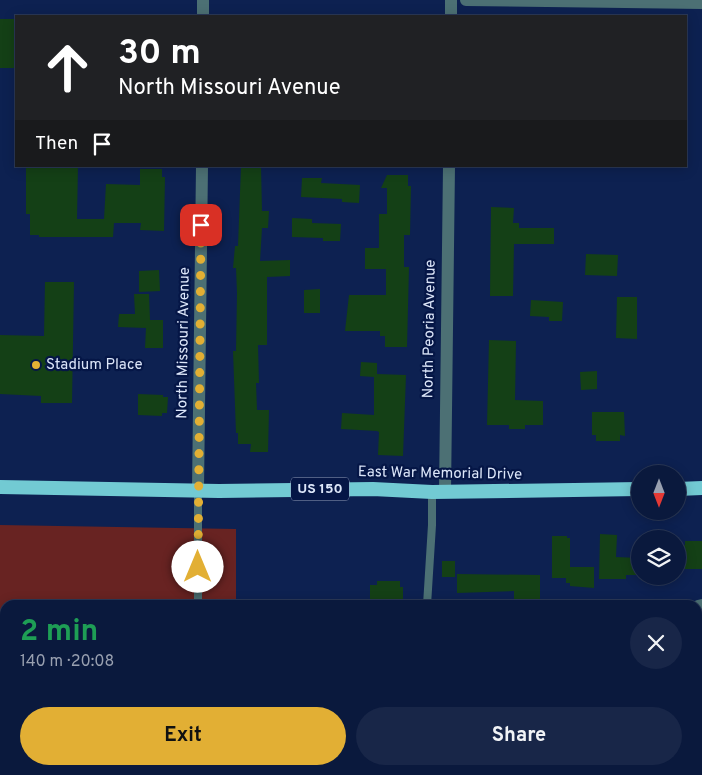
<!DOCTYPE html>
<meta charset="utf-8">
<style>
:root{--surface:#0a193d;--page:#182648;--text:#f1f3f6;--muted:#99a0b0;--line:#2a3857;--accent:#e2af34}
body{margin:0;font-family:Overpass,sans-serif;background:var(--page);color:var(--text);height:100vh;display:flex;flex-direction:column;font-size:19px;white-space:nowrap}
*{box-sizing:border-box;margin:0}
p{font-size:16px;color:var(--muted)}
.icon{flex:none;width:28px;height:28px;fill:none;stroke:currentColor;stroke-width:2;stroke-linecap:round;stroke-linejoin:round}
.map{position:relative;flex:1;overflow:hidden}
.panel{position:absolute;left:0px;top:600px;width:702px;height:175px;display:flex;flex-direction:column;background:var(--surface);border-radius:15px 15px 0 0;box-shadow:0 2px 12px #0003,0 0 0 1px var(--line)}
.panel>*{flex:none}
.hud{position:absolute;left:15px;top:15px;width:672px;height:152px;border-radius:0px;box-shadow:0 2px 12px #0003,0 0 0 1px var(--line);background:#202124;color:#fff;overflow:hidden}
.needle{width:32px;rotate:180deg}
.controls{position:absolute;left:631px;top:465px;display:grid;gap:10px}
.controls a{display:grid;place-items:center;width:55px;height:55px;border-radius:50%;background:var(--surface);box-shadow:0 2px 12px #0003,0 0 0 1px var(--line);font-size:25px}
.pin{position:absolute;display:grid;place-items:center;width:42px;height:42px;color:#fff;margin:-21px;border-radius:10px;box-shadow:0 2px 8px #0006}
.me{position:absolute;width:55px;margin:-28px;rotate:0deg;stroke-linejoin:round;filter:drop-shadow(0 0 4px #0008)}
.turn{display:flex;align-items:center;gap:18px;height:105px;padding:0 20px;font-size:22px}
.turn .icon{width:65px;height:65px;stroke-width:2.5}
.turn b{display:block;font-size:35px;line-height:42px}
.then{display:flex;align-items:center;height:48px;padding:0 20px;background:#0003;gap:10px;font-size:19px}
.round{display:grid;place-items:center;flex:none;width:52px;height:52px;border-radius:26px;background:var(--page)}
.summary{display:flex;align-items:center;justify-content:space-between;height:85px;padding:0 20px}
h1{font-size:30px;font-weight:700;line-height:38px;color:#1e9e55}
.primary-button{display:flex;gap:10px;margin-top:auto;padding:10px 20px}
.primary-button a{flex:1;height:58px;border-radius:30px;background:var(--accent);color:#111;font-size:20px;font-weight:700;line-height:58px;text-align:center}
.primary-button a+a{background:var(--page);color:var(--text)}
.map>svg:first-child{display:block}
</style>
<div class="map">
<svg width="702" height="775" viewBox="0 0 702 775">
<rect width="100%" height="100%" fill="#0d2151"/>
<g fill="#682322">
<path d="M 0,525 L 236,529 L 236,605 L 5,605 L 5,770 L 234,770 L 234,775 L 0,775 Z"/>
<path d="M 702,624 L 702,775 L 499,775 L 508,770 L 698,770 L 698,628 Z"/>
</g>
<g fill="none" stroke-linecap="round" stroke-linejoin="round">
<g stroke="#210024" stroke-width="5">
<path d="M 698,660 L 702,657"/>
<path d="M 605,775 L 606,770"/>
</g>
</g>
<g fill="#144016">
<rect x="0" y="19" width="16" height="49"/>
<path d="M 26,166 L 78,166 L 77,219 L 104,219 L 106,184 L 140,185 L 140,169 L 162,169 L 162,177 L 165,177 L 164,231 L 140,230 L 141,223 L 114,223 L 113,237 L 39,237 L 39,235 L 30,235 L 30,214 L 26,214 Z"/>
<path d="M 241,166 L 261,166 L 262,211 L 269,211 L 268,228 L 262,228 L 260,261 L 290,260 L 290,276 L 267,277 L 267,345 L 258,345 L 259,383 L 256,383 L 257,410 L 269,410 L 268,452 L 250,452 L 251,444 L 238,444 L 238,433 L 236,433 L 233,351 L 236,351 L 237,293 L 236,268 L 233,268 L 235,246 L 238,246 Z"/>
<path d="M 387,175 L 408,175 L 408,186 L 411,186 L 410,235 L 404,235 L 404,267 L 409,267 L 407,347 L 385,347 L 385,336 L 380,336 L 380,331 L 345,331 L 349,295 L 386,295 L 386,269 L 365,269 L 365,248 L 379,248 L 379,214 L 387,214 L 387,188 L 381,188 Z"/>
<path d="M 302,178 L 322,178 L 321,183 L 360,185 L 359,203 L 342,202 L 342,199 L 301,197 Z"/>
<path d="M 491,207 L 514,208 L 513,223 L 519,223 L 519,228 L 554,228 L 554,244 L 514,244 L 513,296 L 490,296 Z"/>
<path d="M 292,218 L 312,219 L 312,223 L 341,224 L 340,241 L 323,241 L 323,238 L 292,237 Z"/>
<path d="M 586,254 L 618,255 L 617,276 L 585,275 Z"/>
<path d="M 159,270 L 160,291 L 139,292 L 139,271 Z"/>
<path d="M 45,282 L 74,282 L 72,403 L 41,403 L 41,396 L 0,394 L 0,335 L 44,336 Z"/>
<path d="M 320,289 L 320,313 L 304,313 L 304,290 Z"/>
<path d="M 134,294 L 149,294 L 150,320 L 163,320 L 163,348 L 145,348 L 146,328 L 118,327 L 119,314 L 135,314 Z"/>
<path d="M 617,297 L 637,297 L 637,339 L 616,338 Z"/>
<path d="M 531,300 L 563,302 L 562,321 L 549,321 L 549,317 L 530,316 Z"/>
<path d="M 489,340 L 516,341 L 515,400 L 543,401 L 543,425 L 525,425 L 525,429 L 509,429 L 509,425 L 487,425 Z"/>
<path d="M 361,362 L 377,363 L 377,374 L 406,375 L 403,456 L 378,455 L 379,432 L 377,431 L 341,429 L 342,413 L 374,415 L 374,377 L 360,376 Z"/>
<path d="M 597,371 L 597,389 L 581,390 L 580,372 Z"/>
<path d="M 138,394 L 163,395 L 163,397 L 168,397 L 167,413 L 162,413 L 162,416 L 138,415 Z"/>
<path d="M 592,412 L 624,412 L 625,436 L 620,435 L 620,441 L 596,441 L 596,435 L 592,435 Z"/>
<path d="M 600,534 L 617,535 L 616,557 L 640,558 L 640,575 L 626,575 L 626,579 L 599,579 Z"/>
<path d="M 552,536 L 567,536 L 567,538 L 570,538 L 570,567 L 594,567 L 594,588 L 570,586 L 570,583 L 566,583 L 566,578 L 552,578 Z"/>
<path d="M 685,541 L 702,541 L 702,569 L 678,569 L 678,545 L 685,545 Z"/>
<rect x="442" y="561" width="13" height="16"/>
<path d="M 457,574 L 540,575 L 540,599 L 514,600 L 514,591 L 457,593 Z"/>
<path d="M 377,581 L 400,581 L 400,587 L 403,587 L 403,605 L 370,604 L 370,585 L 377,585 Z"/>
</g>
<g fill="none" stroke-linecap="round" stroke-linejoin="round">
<g stroke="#4c7074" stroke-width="8">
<path d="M 198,605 L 198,490"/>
<path d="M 427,605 L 432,525 L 432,492"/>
<path d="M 196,775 L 196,770"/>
</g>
<g stroke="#4c7074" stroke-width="12">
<path d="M 466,0 L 702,3"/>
<path d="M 203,16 L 203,0"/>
<path d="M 451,16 L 451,0"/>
<path d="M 198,490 L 202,166"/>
<path d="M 445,492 L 449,166"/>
<path d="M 698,606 L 702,605"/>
<path d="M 698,722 L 702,717"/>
<path d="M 373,775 L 373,770"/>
<path d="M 656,775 L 659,770"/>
</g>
<g stroke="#72cad3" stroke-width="14">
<path d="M 0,487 L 219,491 L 373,489 L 432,492 L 640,489"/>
<path d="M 678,489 L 702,488"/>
</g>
</g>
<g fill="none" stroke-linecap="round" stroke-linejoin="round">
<path stroke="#e2af34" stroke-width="9" stroke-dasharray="0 16.2" d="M 198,567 L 201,225"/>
</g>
<circle fill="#e2af34" stroke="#051646" stroke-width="2" cx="36" cy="365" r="5"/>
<g text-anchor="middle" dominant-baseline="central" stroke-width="4.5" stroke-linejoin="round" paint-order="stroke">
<rect fill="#051646" stroke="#9ca8c3" stroke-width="1" x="291" y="477.5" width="58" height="23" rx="4"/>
<g font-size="14" font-weight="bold" fill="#dce6f9">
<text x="320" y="489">US 150</text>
</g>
<g font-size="15" fill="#dce6f9" stroke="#051646">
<text transform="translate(430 329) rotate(-89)">North Peoria Avenue</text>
<text transform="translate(184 343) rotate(-89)">North Missouri Avenue</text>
<text transform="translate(440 474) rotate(1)">East War Memorial Drive</text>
</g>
<g font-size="15" fill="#dce6f9" stroke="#051646" text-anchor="start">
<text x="46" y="365">Stadium Place</text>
</g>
</g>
</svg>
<div class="controls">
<a><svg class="needle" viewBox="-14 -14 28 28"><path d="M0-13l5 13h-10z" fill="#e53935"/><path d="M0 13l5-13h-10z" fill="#99a0b0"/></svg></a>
<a><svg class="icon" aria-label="layers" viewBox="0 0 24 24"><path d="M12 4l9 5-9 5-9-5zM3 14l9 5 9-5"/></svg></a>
</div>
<div class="pin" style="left:201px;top:225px;background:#d93025"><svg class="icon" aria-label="arrive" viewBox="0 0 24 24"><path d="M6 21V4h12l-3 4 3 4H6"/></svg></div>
<svg class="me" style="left:198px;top:567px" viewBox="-20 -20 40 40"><circle r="19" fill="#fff"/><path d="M0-13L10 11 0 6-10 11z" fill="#e2af34"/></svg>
<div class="hud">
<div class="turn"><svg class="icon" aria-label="ahead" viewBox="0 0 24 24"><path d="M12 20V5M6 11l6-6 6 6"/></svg><div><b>30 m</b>North Missouri Avenue</div></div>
<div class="then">Then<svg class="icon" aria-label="arrive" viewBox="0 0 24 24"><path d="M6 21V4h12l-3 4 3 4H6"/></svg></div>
</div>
<section class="panel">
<div class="summary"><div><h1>2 min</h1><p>140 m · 20:08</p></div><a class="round"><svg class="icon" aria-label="close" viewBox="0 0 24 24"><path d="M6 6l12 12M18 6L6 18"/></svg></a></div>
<div class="primary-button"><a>Exit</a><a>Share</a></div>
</section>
</div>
